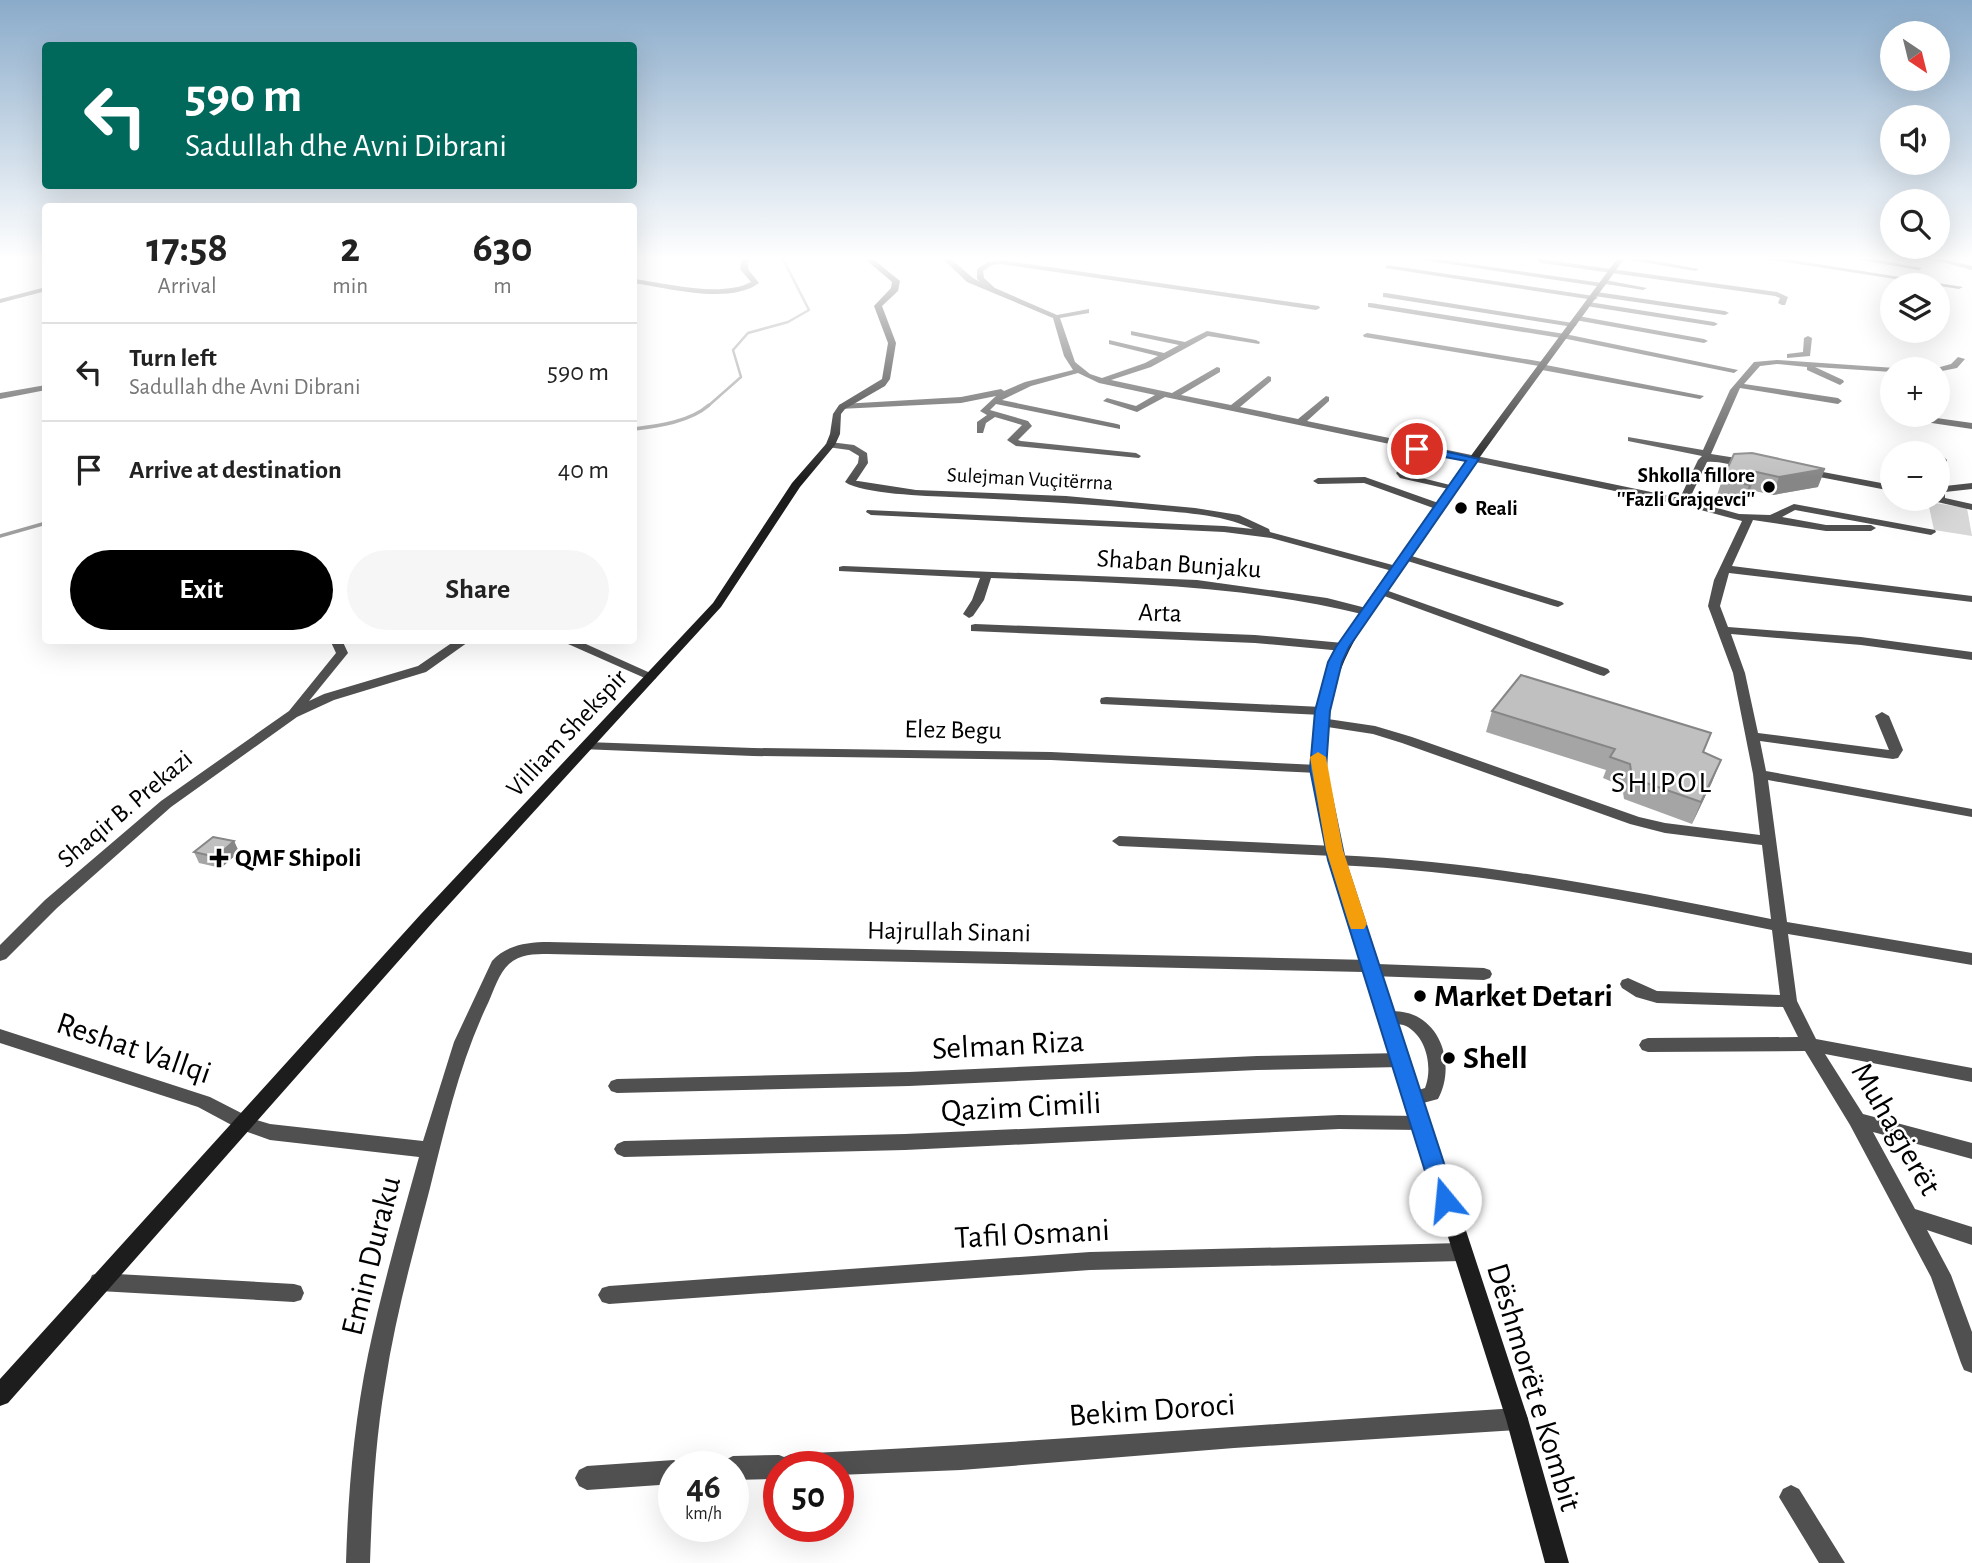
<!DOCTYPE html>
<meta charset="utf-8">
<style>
:root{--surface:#fff;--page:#f6f6f6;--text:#222;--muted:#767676;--line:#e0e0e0;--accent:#000}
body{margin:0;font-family:"Alegreya Sans",sans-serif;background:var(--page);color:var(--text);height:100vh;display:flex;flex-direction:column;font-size:26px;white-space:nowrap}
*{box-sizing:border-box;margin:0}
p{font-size:23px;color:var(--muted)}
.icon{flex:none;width:38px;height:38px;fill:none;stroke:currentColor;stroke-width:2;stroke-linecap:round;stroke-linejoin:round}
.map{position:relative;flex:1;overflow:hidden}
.drawer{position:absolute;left:42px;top:203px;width:595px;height:441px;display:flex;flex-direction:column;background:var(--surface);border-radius:7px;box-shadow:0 7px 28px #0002}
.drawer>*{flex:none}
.guide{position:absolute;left:42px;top:42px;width:595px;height:147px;border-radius:7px;box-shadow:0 7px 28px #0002;background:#00695c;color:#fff;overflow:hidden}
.needle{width:46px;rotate:145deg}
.controls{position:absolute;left:1880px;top:21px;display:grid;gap:14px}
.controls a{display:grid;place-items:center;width:70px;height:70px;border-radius:50%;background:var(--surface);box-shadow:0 7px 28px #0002;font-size:35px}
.speed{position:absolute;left:658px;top:1451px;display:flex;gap:14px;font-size:35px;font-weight:700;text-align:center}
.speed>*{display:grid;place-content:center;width:91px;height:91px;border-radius:50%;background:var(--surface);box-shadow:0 7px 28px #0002;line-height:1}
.speed small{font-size:18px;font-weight:400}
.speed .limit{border:10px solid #d22;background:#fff;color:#111}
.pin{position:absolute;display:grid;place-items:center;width:60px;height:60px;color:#fff;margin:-30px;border:4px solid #fff;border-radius:50%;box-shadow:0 2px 7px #0007}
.me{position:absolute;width:77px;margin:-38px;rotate:343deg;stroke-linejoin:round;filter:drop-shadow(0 0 5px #0008)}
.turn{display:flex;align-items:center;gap:24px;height:147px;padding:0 28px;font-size:32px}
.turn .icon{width:91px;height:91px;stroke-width:2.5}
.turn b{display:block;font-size:49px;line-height:60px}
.eta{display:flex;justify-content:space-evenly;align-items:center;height:119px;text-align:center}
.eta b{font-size:42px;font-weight:600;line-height:49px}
.action{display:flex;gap:14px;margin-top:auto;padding:14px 28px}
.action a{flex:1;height:80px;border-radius:42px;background:var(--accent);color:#fff;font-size:28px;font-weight:600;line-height:80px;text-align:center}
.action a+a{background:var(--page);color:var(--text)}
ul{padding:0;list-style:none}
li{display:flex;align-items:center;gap:21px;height:98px;padding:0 28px;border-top:2px solid var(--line)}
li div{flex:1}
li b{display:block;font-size:26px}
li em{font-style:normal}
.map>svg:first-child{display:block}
</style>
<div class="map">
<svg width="1972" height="1563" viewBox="0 0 1972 1563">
<rect width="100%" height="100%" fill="#fff"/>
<path fill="#d7d7d7" d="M 1928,502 L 1967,508 L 1972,536 L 1934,530 Z"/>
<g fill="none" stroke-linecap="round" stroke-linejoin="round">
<path stroke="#9e9e9e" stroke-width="2.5" d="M 707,407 L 741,377 L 733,350 L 748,333 L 788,322 L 809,310 L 783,259"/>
<g stroke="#9e9e9e" stroke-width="3.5">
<path d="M 634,429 C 658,426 690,422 709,405"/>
<path d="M 0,536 L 46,523"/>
</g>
<g fill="#505050" fill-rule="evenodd">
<path d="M 742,259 L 749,259 L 748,269 L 759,283 C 730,305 667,288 634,283 L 634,279 C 666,283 721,298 751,282 L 740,269 Z"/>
<path d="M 943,259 L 951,259 L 973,278 L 980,282 L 977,279 L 977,269 L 988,262 L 1001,260 L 1319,306 L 1320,308 L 1316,310 L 1001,264 L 992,265 L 983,271 L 984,278 L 995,288 L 1057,315 L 1089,309 L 1089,313 L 1060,318 L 1075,362 L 1090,374 L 1102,378 L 1145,363 L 1158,356 L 1109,344 L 1109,340 L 1164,353 L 1179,345 L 1131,335 L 1131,331 L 1185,342 L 1207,331 L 1256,340 L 1260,342 L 1259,344 L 1208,336 L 1151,367 L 1111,380 L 1172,393 L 1217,367 L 1220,368 L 1220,372 L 1181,395 L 1231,405 L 1268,376 L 1271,377 L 1271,381 L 1240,407 L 1298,419 L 1326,396 L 1329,397 L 1329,401 L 1307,421 L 1680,498 L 1698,460 L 1702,456 L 1628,441 L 1628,437 L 1703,450 L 1730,390 L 1754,362 L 1777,360 L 1895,368 L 1892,369 L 1892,372 L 1815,367 L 1843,380 L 1844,382 L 1840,385 L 1807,370 L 1807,367 L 1777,364 L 1760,366 L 1744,384 L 1838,398 L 1842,401 L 1838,404 L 1740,388 L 1711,454 L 1749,460 L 1754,463 C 1742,470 1721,460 1707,462 L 1689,500 L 1739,514 L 1770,515 L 1794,504 L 1935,530 L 1936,532 L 1931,535 L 1795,510 L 1782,517 L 1826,525 L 1871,525 L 1876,528 L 1871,531 L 1826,531 L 1753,520 L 1732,566 L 1972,596 L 1972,602 L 1729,573 L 1720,606 L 1728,627 L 1861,637 L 1972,652 L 1972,660 L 1861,645 L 1731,634 L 1745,673 L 1758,733 L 1889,750 L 1875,716 L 1882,712 L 1889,716 L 1903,750 L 1898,758 L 1893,759 L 1760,741 L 1766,771 L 1972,809 L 1972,817 L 1768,780 L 1787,922 L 1972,953 L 1972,965 L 1788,934 L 1797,1001 L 1816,1039 L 1972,1068 L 1972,1082 L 1825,1054 L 1863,1114 L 1972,1143 L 1972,1159 L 1873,1132 L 1915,1209 L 1972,1227 L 1972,1245 L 1927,1230 L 1951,1275 L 1972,1332 L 1972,1373 L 1964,1370 L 1961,1363 L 1931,1277 L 1850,1125 L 1805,1051 L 1648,1052 L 1642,1050 L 1639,1045 L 1642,1040 L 1648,1038 L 1798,1037 L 1783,1007 L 1657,1003 L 1636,997 L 1622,988 L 1620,984 L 1622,980 L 1628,978 L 1657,991 L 1780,995 L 1772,930 C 1627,901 1484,871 1336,865 L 1328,860 L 1334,856 L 1119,846 L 1112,841 L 1119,836 L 1334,846 L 1341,851 L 1336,855 C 1484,861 1626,890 1771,919 L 1762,845 L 1665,833 L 1630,824 L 1402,743 L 1373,734 L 1321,726 L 1314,722 L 1321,718 L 1375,726 L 1412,737 L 1639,817 L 1665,823 L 1760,835 L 1753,774 L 1733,673 L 1708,606 L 1714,580 L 1742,521 L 1682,505 L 1165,397 L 1137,412 L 1103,401 L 1107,398 L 1136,406 L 1155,395 L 1099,383 L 1078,373 L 1031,386 L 1002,400 L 1117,424 L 1120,425 L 1120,429 L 996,404 L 990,410 L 1028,421 L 1032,426 L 1018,440 L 1021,441 L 1136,453 L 1141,456 L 1139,458 L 1016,446 L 1007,440 L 1022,425 L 995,417 L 986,423 L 983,433 L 977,433 L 977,422 L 987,415 L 980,411 L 996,396 L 961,403 L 839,409 L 839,405 L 842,404 L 961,397 L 1001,389 L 1004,391 L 1025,382 L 1073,370 L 1064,356 L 1053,318 L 967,282 Z"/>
<path d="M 1416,259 L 1437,259 L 1602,283 L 1605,280 L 1647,288 L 1643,290 L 1606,284 L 1603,287 Z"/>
<path d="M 1539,259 L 1777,292 L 1788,297 L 1785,305 L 1782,305 L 1778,303 L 1780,298 L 1775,296 L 1541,263 L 1538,261 Z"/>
<path d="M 1625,259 L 1645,259 L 1699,269 L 1695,271 Z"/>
<path d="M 1766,259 L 1786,259 L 1963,287 L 1959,289 Z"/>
<path d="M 1854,259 L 1874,259 L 1922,268 L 1919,270 Z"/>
<path d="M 1930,259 L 1944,259 L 1972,266 L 1972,270 Z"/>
<path d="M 1387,265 L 1594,296 L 1598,298 L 1594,300 L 1385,268 Z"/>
<path d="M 46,287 L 46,291 L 0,303 L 0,299 Z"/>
<path d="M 1597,292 L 1725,311 L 1729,313 L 1725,315 L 1594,296 L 1594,292 Z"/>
<path d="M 1386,293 L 1573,323 L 1577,325 L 1573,327 L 1383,297 L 1383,293 Z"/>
<path d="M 1589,302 L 1714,322 L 1718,324 L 1714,326 L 1586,306 L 1586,302 Z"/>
<path d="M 1371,303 L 1565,334 L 1738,370 L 1734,373 L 1567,339 L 1368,307 L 1368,303 Z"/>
<path d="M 1578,316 L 1704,339 L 1708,341 L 1704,343 L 1575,320 L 1574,318 Z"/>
<path d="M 1367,333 L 1543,362 L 1546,365 L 1704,396 L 1700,399 L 1542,370 L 1539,366 L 1364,337 L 1363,335 Z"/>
<path d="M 1808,336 L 1812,338 L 1810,356 L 1787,358 L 1787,354 L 1803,352 L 1804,338 Z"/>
<path d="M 1958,357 L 1965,359 L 1957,368 L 1937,372 L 1937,369 L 1933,369 L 1951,364 Z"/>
<path d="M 46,385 L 46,390 L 0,399 L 0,393 Z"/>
<path d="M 1893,415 L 1915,415 L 1972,423 L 1972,429 L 1898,418 Z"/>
<path d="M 830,442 L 854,445 L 867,453 L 868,463 L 856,481 L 858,481 L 916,490 L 1066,496 L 1195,508 L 1239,515 L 1269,529 L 1270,532 L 1400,567 L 1402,569 L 1396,572 L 1271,538 L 1224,532 L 871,515 L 866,512 L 867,510 L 1224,526 L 1253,529 C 1219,513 1181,513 1143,509 C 1079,503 1015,500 950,497 C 927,496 862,494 845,482 L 858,463 L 859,456 L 849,450 L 827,447 L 825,445 Z"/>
<path d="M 1921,443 L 1935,448 L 1947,460 L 1945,486 L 1972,483 L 1972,489 L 1945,492 L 1945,498 L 1972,504 L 1972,510 L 1933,501 L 1932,499 L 1937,499 L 1937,453 L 1918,448 L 1918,444 Z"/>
<path d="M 1405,465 L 1410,468 L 1406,474 L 1458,487 L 1453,490 L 1400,478 L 1396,473 Z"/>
<path d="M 1807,469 L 1892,485 L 1892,491 L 1804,474 L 1802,472 Z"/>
<path d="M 1365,477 L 1444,505 L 1445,507 L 1436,509 L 1364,483 L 1318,484 L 1313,481 L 1318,478 Z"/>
<path d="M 1405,554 L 1562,602 L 1564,604 L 1558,607 L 1554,606 L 1401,559 L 1401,555 Z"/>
<path d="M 843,566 L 1197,580 L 1327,598 L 1370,609 L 1372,611 L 1366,615 C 1243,584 1117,583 991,578 L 984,600 L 973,616 L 969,618 L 963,614 L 972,600 L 980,578 L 839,571 L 839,567 Z"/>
<path d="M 1380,588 L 1608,669 L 1610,672 L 1604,676 L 1600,675 L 1376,593 L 1376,589 Z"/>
<path d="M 975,624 L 1255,635 L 1343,643 L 1349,647 L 1343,651 L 1255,643 L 971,631 L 971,625 Z"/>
<path d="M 330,640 L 342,640 L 348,653 L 309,701 L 324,694 L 418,666 L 456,640 L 471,640 L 426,672 L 334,700 L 297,717 L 171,807 L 57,908 L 6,959 L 0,961 L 0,945 L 45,900 L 161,801 L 289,711 L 336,653 Z"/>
<path d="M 559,640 L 577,640 L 657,676 L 655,679 L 647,679 Z"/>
<path d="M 1106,697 L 1322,707 L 1329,711 L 1322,715 L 1101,704 L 1100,701 L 1101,698 Z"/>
<path d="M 586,742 L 753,748 L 1051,752 L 1318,765 L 1325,769 L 1318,773 L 1051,760 L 753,756 L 581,749 L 579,746 Z"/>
<path d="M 548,942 L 1370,960 L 1377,964 L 1484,968 L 1490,970 L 1492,974 L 1490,978 L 1484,980 L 1371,976 L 1364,972 L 548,954 C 534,954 520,954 509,964 C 499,973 494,990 489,1001 C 460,1061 446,1124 430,1188 C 413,1253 395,1318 385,1384 C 375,1443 372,1503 370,1563 L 346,1563 C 348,1493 354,1423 368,1355 C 382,1288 401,1222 419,1157 L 270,1140 L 239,1129 L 198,1107 L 0,1043 L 0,1029 L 210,1097 L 253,1119 L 270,1124 L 423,1141 L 454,1042 L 492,961 C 506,945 528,942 548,942 Z"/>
<path d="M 1389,1011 C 1398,1011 1408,1012 1416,1016 C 1446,1031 1453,1072 1438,1099 L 1412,1106 L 1406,1104 L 1403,1099 L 1406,1094 L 1425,1088 C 1433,1068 1427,1037 1406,1026 C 1399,1023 1390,1024 1383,1022 L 1380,1017 L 1383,1012 Z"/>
<path d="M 1401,1053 L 1407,1055 L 1410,1060 L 1407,1065 L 1401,1067 L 1257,1070 L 909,1086 L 617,1093 L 611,1091 L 608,1086 L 611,1081 L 617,1079 L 909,1072 L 1257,1056 Z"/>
<path d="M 1339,1115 L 1421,1116 L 1428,1118 L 1430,1123 L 1428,1128 L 1421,1130 L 1339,1129 L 905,1150 L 624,1157 L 617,1154 L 614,1149 L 617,1144 L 624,1141 L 905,1134 Z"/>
<path d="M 1461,1243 L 1468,1246 L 1471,1252 L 1468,1258 L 1461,1261 L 1090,1270 L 609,1304 L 602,1302 L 598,1295 L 602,1288 L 609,1286 L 1090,1252 Z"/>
<path d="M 99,1273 L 294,1284 L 301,1286 L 304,1293 L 301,1300 L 294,1302 L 99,1291 L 92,1289 L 89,1282 L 92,1275 Z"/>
<path d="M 1517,1408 L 1525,1411 L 1528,1419 L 1525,1427 L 1517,1430 L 1234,1448 L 961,1470 L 838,1475 L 838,1466 L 779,1466 L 779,1479 L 733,1480 L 733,1466 L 722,1466 L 725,1460 L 733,1456 L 779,1455 L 784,1457 L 791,1454 C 1033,1443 1275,1423 1517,1408 Z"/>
<path d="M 674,1460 L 683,1466 L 674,1466 L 674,1484 L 587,1490 L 579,1486 L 575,1478 L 579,1470 L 587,1466 Z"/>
<path d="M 1791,1485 L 1799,1489 L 1845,1563 L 1819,1563 L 1779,1497 L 1783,1489 Z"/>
</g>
<g fill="#1d1d1d" fill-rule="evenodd">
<path d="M 865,259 L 873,259 L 900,281 L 898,291 L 882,306 L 896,343 L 890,379 L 885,386 L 845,409 L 841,414 L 840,434 L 835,445 L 800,487 L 721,607 L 433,922 L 8,1403 L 0,1406 L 0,1379 L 421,914 L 713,603 L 792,483 L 826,444 L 830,434 L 833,414 L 839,405 L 882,379 L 888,343 L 874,306 L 891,288 L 892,282 Z"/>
<path d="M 1617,259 L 1624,259 C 1555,355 1483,450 1417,547 C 1383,597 1343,643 1331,703 C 1318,761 1332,804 1344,860 L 1528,1419 L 1569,1563 L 1545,1563 L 1506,1419 L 1328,860 C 1318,805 1306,764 1317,708 C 1329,645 1371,598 1406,547 C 1474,449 1546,355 1617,259 Z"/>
</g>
</g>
<g fill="#a5a5a5">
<path d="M 1408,454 L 1436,457 L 1426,469 L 1406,463 Z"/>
<path d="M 1734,454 L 1818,487 L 1773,495 L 1750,490 L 1743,503 L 1716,498 L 1722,480 Z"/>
<path d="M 1492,711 L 1711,733 L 1703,752 L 1721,760 L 1712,782 L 1692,824 L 1624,799 L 1622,786 L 1603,778 L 1606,770 L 1486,732 Z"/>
<path d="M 234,841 L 239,852 L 221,868 L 199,863 L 194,852 Z"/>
</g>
<g fill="#868686">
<path d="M 1438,449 L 1436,457 L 1426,469 L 1428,460 Z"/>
<path d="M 1825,469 L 1818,487 L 1773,495 L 1779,477 Z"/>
<path d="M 1756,472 L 1750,490 L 1743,503 L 1749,485 Z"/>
<path d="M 1721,760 L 1712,782 L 1692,824 L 1701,802 Z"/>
<path d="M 234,841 L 239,852 L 221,868 L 216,857 Z"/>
</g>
<g fill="#c0c0c0" stroke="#868686" stroke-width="2">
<path d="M 1417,444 L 1438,449 L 1428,460 L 1408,454 Z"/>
<path d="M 1752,453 L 1825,469 L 1779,477 L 1756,472 L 1749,485 L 1722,480 L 1734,454 Z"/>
<path d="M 1521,675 L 1711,733 L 1703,752 L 1721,760 L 1701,802 L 1632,778 L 1630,764 L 1610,757 L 1615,749 L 1492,711 Z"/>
<path d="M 213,837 L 234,841 L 216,857 L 194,852 Z"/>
</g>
<linearGradient id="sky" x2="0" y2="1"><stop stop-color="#8aabca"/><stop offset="0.54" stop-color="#fff"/><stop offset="1" stop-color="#fff" stop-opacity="0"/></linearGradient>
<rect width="1972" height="478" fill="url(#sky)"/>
<path fill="#1a73e8" stroke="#114b97" stroke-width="2" d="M 1417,445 L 1479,459 L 1349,647 L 1342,662 L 1330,711 L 1326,769 L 1345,860 L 1456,1200 L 1453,1207 L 1445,1210 L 1437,1207 L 1434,1200 L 1328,860 L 1310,769 L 1315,711 L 1328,662 L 1336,647 L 1466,461 L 1413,451 L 1412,449 Z"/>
<path fill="#f59e0b" d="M 1318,752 L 1326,757 L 1343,850 L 1367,924 L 1364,929 L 1351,929 L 1349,924 L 1326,850 L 1310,757 Z"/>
<g fill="#000" stroke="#fff" stroke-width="2.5">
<circle cx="1769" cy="487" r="7"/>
<circle cx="1461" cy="508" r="7"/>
<path d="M215.5 847.5h7v7h7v7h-7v7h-7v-7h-7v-7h7z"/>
<circle cx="1420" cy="996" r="7"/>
<circle cx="1449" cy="1058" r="7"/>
</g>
<g text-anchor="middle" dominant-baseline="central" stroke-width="5" stroke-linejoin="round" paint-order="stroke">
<g font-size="21" font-weight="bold" fill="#000" stroke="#fff" text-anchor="end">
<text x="1755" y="475">Shkolla fillore<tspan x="1755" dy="24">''Fazli Grajqevci''</tspan></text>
<text x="1475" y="508" text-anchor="start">Reali</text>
</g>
<g font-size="21" fill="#000" stroke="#fff">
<text transform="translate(1030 479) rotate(3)">Sulejman Vuçitërrna</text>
</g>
<g font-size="26" fill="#000" stroke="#fff">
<text transform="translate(1179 564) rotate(4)">Shaban Bunjaku</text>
<text transform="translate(1160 613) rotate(2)">Arta</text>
<text transform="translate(953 730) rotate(1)">Elez Begu</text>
<text transform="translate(567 733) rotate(-47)">Villiam Shekspir</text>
<text transform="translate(125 809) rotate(-40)">Shaqir B. Prekazi</text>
<text transform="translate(949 932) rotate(1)">Hajrullah Sinani</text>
</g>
<g font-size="26" font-weight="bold" fill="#000" stroke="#fff" text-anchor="start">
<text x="235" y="858">QMF Shipoli</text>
</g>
<g font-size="30" letter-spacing="2" fill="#000" stroke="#fff">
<text x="1662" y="783">SHIPOL</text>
</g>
<g font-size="32" font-weight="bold" fill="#000" stroke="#fff" text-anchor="start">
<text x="1434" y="996">Market Detari</text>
<text x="1463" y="1058">Shell</text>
</g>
<g font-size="32" fill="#000" stroke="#fff">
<text transform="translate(1008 1045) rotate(-3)">Selman Riza</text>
<text transform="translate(134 1048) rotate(19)">Reshat Vallqi</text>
<text transform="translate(1021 1107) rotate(-3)">Qazim Cimili</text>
<text transform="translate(1896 1129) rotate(60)">Muhagjerët</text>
<text transform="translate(1032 1234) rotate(-3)">Tafil Osmani</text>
<text transform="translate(371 1256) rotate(-76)">Emin Duraku</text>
<text transform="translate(1534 1387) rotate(73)">Dëshmorët e Kombit</text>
<text transform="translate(1152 1410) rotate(-4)">Bekim Doroci</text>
</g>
</g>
</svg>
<div class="controls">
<a><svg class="needle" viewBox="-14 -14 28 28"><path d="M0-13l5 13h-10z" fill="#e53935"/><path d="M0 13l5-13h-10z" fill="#767676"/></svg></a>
<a><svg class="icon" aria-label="sound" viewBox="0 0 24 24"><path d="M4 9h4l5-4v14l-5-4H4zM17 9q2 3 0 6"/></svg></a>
<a><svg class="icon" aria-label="search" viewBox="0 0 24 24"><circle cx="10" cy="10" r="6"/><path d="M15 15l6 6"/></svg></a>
<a><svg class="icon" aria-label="layers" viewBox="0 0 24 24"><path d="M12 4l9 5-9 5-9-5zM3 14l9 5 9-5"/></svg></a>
<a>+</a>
<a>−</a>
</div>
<div class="speed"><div>46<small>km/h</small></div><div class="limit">50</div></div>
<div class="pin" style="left:1417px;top:449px;background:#d93025"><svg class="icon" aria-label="arrive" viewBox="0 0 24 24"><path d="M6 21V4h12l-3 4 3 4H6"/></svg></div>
<svg class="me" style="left:1445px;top:1200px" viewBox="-20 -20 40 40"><circle r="19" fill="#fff"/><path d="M0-13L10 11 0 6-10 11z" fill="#1a73e8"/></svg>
<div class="guide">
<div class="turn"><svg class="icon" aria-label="left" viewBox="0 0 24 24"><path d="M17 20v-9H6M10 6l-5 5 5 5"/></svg><div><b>590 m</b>Sadullah dhe Avni Dibrani</div></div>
</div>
<section class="drawer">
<div class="eta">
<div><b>17:58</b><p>Arrival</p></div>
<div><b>2</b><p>min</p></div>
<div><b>630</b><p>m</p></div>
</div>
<ul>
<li><svg class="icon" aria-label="left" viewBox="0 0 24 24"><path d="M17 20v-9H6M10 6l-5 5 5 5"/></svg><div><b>Turn left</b><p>Sadullah dhe Avni Dibrani</p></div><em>590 m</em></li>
<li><svg class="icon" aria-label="arrive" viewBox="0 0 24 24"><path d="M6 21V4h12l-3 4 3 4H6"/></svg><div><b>Arrive at destination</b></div><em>40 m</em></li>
</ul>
<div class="action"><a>Exit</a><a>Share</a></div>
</section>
</div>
